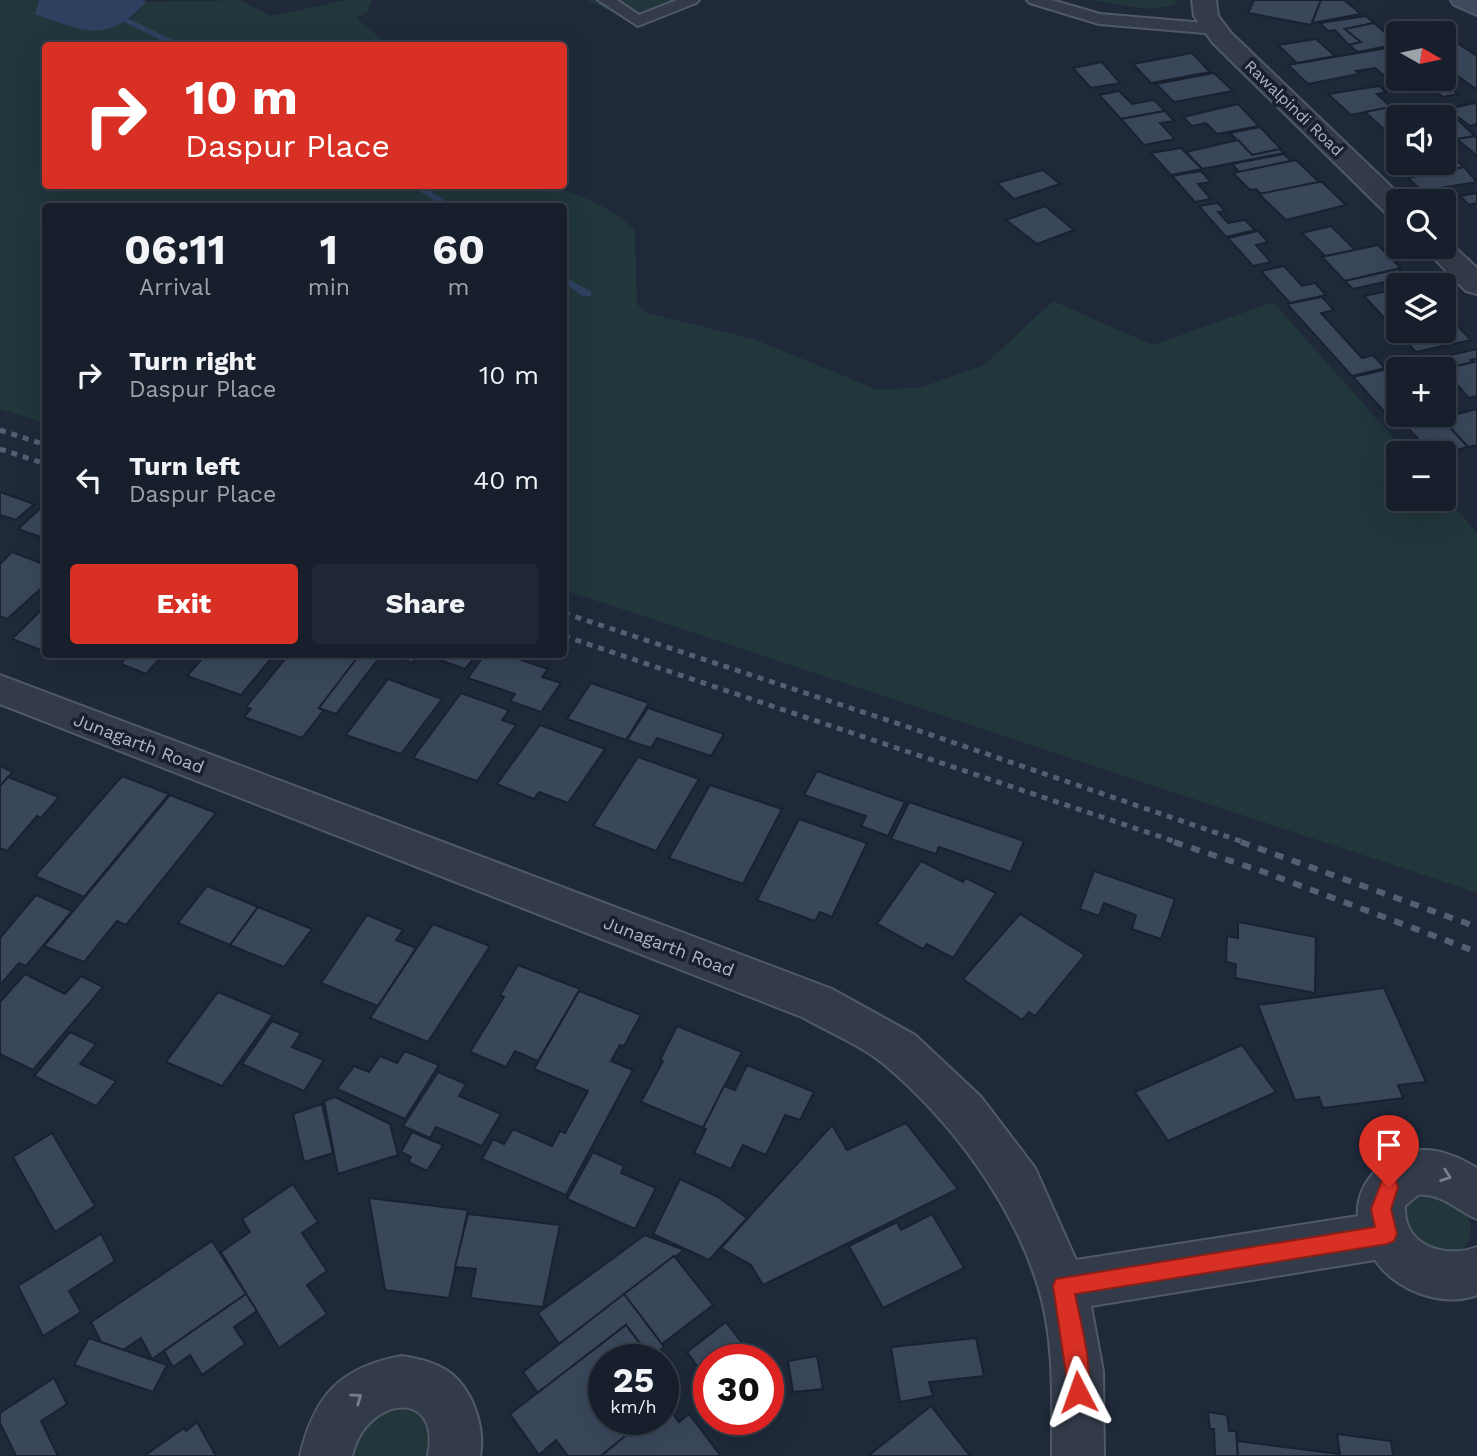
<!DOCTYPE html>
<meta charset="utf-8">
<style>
:root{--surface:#171f2c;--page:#202734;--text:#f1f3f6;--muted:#9ea2a9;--line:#363d48;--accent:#d93025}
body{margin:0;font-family:"Work Sans",sans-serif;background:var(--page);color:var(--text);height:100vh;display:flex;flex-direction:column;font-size:26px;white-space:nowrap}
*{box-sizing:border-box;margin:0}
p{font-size:23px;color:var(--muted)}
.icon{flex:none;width:38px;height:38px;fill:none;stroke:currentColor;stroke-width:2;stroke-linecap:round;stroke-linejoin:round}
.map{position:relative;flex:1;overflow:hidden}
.drawer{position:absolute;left:42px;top:203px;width:525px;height:455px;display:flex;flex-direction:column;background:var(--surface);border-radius:7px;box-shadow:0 7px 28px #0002,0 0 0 2px var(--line)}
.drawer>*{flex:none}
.hud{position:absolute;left:42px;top:42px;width:525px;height:147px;border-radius:7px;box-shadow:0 7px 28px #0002,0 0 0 2px var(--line);background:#d93025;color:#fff;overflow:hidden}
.needle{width:46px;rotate:99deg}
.fabs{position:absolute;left:1386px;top:21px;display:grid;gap:14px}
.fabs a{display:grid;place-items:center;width:70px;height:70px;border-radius:7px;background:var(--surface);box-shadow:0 7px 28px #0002,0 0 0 2px var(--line);font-size:35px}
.speed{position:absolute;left:588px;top:1344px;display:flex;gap:14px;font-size:35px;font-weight:700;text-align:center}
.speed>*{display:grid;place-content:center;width:91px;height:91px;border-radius:50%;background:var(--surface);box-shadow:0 7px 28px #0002,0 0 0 2px var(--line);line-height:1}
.speed small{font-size:18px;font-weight:400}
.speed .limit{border:10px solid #d22;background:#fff;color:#111}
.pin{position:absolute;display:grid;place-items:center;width:60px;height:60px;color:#fff;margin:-72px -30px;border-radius:50% 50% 50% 0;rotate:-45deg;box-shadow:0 0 7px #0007}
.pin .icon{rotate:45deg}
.me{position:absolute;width:77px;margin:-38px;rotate:356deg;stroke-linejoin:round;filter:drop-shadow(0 0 5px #0008)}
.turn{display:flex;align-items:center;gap:24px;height:147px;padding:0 28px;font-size:32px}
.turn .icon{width:91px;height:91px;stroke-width:2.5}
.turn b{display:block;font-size:49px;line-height:60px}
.eta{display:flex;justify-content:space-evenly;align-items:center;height:119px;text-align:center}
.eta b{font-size:42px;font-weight:700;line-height:49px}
.cta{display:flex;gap:14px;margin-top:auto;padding:14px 28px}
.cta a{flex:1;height:80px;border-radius:7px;background:var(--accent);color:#fff;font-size:28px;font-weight:700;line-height:80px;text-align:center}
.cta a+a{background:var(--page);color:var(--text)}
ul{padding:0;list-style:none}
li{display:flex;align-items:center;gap:21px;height:105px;padding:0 28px}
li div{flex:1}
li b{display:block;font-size:26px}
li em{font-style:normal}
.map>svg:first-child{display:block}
</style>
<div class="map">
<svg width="1477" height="1456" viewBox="0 0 1477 1456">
<rect width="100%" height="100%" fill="#1f293a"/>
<g fill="#21373b">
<path d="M 0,0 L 39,0 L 37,4 L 130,20 L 146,2 L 240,0 L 271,16 L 347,0 L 373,0 L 366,13 L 356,18 L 389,45 L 46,46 L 46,186 L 546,186 C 578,193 612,207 635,231 L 637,304 L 647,313 L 756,340 L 876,389 L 919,388 L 984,365 L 1053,301 L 1153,345 L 1273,302 L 1407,453 L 1398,453 L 1398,499 L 1444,499 L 1444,496 L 1477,533 L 1477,893 L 564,590 L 564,206 L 46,206 L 45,423 L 0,409 Z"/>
<path d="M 587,0 L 681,0 L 628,20 Z"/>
<path d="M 1088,0 L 1176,0 L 1175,5 L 1149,9 Z"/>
<path d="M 1422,1188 C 1433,1193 1448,1197 1458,1204 C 1476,1218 1474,1243 1457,1256 L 1418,1252 L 1396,1207 Z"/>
<path d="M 384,1406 C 426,1409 430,1414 430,1456 L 347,1456 L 350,1436 Z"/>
</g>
<path fill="#2f4161" d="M 39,0 L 144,0 L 146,2 C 107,45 84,31 35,14 Z"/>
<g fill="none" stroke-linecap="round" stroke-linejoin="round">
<g fill="#2f4161" fill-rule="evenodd">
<path d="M 79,0 L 90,0 L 185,46 L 173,46 Z"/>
<path d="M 411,186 L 422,186 L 454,206 L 443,206 Z"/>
<path d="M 564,276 L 591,292 L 591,296 L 583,296 L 564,283 Z"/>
</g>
</g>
<g fill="#3a475b" stroke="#1a2231" stroke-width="2">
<path d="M 1254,0 L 1321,0 L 1311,25 L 1248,13 Z"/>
<path d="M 1321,0 L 1344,0 L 1361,14 L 1312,23 Z"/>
<path d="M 1366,16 L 1374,23 L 1345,29 L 1361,42 L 1349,45 L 1335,30 L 1328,31 L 1320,23 Z"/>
<path d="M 1374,23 L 1398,44 L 1358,52 L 1349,45 L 1361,42 L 1345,29 Z"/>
<path d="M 1316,39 L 1335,56 L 1297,63 L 1278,45 Z"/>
<path d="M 1451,39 L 1477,56 L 1477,90 L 1444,66 L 1444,41 Z"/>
<path d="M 1387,48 L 1398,58 L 1398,75 L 1386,77 L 1375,68 L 1356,71 L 1359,74 L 1308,84 L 1288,65 Z"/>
<path d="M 1192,53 L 1210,72 L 1151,83 L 1133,64 Z"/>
<path d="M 1102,62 L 1120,83 L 1091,88 L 1073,68 Z"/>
<path d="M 1214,73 L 1233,91 L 1174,102 L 1156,84 Z"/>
<path d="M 1398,75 L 1398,79 L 1440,79 L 1458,94 L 1443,97 L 1427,83 L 1399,88 L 1386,77 Z"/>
<path d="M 1379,86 L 1386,92 L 1377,94 L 1391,107 L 1351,115 L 1328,94 Z"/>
<path d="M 1119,91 L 1132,104 L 1154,100 L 1165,111 L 1121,119 L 1099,95 Z"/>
<path d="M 1474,103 L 1477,105 L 1477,124 L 1470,126 L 1448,109 Z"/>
<path d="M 1238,104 L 1259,126 L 1217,134 L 1206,123 L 1192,126 L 1183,117 Z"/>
<path d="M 1391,107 L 1403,117 L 1398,117 L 1398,129 L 1387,132 L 1365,112 Z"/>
<path d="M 1440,109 L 1452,120 L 1457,119 L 1475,136 L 1455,140 L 1444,129 L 1444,117 L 1431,117 L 1426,112 Z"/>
<path d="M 1165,111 L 1174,121 L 1160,123 L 1175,139 L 1144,145 L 1121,119 Z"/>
<path d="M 1260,127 L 1281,149 L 1252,155 L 1230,133 Z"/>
<path d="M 1475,136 L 1477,138 L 1477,156 L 1457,139 Z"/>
<path d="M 1238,140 L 1252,155 L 1280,149 L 1284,153 L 1202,169 L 1186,152 Z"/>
<path d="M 1181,148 L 1202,169 L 1171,175 L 1151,153 Z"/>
<path d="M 1444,149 L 1464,167 L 1408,178 L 1390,161 L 1444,163 Z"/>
<path d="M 1284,154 L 1291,161 L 1239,172 L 1232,164 Z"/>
<path d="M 1296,160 L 1319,182 L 1261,194 L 1256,189 L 1250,190 L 1233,173 Z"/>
<path d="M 1464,167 L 1477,182 L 1422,191 L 1408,178 Z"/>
<path d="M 1043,170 L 1060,184 L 1014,199 L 997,183 Z"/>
<path d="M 1201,171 L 1211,182 L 1198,184 L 1211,199 L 1195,202 L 1172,176 Z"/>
<path d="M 1319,182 L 1322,182 L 1346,205 L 1286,220 L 1259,194 Z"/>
<path d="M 1477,193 L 1477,203 L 1469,205 L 1460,196 Z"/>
<path d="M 1218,203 L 1225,211 L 1218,212 L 1228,223 L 1245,220 L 1255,230 L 1226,237 L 1199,206 Z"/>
<path d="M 1045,206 L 1074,230 L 1037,244 L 1006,220 Z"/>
<path d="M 1331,226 L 1355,250 L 1325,256 L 1302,233 Z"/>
<path d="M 1258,231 L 1268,242 L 1256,245 L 1271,262 L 1253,266 L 1228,238 Z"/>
<path d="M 1378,245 L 1401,268 L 1345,281 L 1322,257 Z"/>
<path d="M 1284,266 L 1302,286 L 1315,283 L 1326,295 L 1290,303 L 1261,271 Z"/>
<path d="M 1398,269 L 1407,277 L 1353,289 L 1345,281 Z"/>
<path d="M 1398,289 L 1398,331 L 1444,331 L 1444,322 L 1452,320 L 1471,340 L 1416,352 L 1364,296 Z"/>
<path d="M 1322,297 L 1334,310 L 1321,313 L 1362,358 L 1373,355 L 1385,368 L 1352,376 L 1287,304 Z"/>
<path d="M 1477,349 L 1477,359 L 1471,360 L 1474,362 L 1443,369 L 1398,369 L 1398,415 L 1389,417 L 1353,377 Z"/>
<path d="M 1477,359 L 1477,396 L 1469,398 L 1443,369 L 1474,362 L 1471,360 Z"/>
<path d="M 1444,372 L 1460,389 L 1444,392 Z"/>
<path d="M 1477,409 L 1477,445 L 1468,447 L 1441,418 Z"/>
<path d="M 1441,418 L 1468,447 L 1444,453 L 1431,453 L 1407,427 Z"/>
<path d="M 0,492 L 34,504 L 16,520 L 0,515 Z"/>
<path d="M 46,503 L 46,539 L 18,529 Z"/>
<path d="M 12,552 L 46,565 L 46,584 L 7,619 L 0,616 L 0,564 Z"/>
<path d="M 46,605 L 46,652 L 12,639 Z"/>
<path d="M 108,654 L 164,654 L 146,674 L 121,664 L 124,660 Z"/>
<path d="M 206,654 L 275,654 L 241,695 L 187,676 Z"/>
<path d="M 289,654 L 340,654 L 356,660 L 319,708 L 324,710 L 302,738 L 244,717 L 251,709 L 246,707 Z"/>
<path d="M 360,654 L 382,654 L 336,714 L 319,708 Z"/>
<path d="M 389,654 L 419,654 L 412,663 Z"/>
<path d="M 424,654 L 477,654 L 465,669 Z"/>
<path d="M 485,654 L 504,654 L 548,669 L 542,677 L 561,683 L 541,712 L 510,701 L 515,694 L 468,678 Z"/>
<path d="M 388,679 L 442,699 L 401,754 L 346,735 Z"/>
<path d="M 591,683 L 649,703 L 626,740 L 567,719 Z"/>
<path d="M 461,693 L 509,710 L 502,720 L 516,725 L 477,781 L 413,758 Z"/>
<path d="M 648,708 L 724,734 L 711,756 L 657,738 L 651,748 L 627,740 Z"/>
<path d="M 540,725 L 605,749 L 568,803 L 539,792 L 534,799 L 497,784 Z"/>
<path d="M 638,757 L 699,779 L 656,851 L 593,826 Z"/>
<path d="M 0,766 L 13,772 L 0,786 Z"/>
<path d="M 817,771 L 905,802 L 888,836 L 861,826 L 866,816 L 804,795 Z"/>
<path d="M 122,776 L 169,794 L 84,897 L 35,876 Z"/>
<path d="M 8,777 L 59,797 L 41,818 L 37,816 L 7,851 L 0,848 L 0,786 Z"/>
<path d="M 710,785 L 782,809 L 743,884 L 669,858 Z"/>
<path d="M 170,795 L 216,813 L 126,925 L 117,921 L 84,962 L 44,946 Z"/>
<path d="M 909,802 L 1024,841 L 1011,872 L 939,847 L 936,854 L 891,839 Z"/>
<path d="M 799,819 L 867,843 L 832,917 L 820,912 L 815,921 L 757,900 Z"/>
<path d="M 921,861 L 963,882 L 966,878 L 996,893 L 953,958 L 927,944 L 923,949 L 877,924 Z"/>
<path d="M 1094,871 L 1175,899 L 1161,939 L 1132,929 L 1136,915 L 1104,903 L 1099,916 L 1080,909 Z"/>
<path d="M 207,886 L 258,907 L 230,945 L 178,923 Z"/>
<path d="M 36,895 L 72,911 L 26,966 L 19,963 L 0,985 L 0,938 Z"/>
<path d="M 258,907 L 312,929 L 284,967 L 230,945 Z"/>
<path d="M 1020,914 L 1085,955 L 1035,1016 L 1029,1012 L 1022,1020 L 963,979 Z"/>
<path d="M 367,915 L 403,930 L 396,940 L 416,948 L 378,1006 L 321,983 Z"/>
<path d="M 1238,922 L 1316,937 L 1315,993 L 1235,978 L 1236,964 L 1226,962 L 1227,936 L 1238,938 Z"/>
<path d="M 433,924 L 490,946 L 428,1042 L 370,1018 Z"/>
<path d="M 518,965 L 580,989 L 538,1061 L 515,1051 L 506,1067 L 470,1052 L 504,997 L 500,995 Z"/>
<path d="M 25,974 L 65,994 L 81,976 L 103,987 L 33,1070 L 0,1054 L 0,1002 Z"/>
<path d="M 1384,988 L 1426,1082 L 1398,1085 L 1403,1098 L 1323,1108 L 1319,1097 L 1295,1100 L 1258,1005 Z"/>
<path d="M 579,991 L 641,1015 L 624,1046 L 620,1045 L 611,1061 L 633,1070 L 566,1195 L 482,1159 L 493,1139 L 504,1144 L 513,1129 L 552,1146 L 560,1131 L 565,1133 L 588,1091 L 534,1069 Z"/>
<path d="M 218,992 L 273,1015 L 222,1086 L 166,1062 Z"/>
<path d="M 272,1021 L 301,1033 L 292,1047 L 324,1060 L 304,1091 L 242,1064 Z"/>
<path d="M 677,1026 L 742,1052 L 703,1128 L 641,1102 L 663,1061 L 660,1060 Z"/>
<path d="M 70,1032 L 96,1044 L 80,1064 L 116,1081 L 96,1106 L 34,1076 Z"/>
<path d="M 1242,1045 L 1276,1092 L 1168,1141 L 1135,1092 Z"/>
<path d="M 405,1051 L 439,1065 L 405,1119 L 337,1089 L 354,1066 L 369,1072 L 380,1056 L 397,1063 Z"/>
<path d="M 747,1065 L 814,1092 L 800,1120 L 785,1115 L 766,1155 L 743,1145 L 731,1169 L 694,1153 L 706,1129 L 703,1128 L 724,1086 L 735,1090 Z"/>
<path d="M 438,1072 L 466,1084 L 459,1096 L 501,1114 L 482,1146 L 436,1127 L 430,1138 L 403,1126 Z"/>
<path d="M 335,1097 L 390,1124 L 398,1155 L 338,1174 L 324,1101 Z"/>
<path d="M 322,1104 L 333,1153 L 304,1162 L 293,1114 Z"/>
<path d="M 906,1123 L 958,1189 L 763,1285 L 751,1265 L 721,1248 L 832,1125 L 847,1150 Z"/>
<path d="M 412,1132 L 443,1145 L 427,1171 L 408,1162 L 411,1157 L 401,1152 Z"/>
<path d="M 52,1133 L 95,1206 L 55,1232 L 13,1157 Z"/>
<path d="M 593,1152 L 624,1166 L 621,1173 L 656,1188 L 635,1229 L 567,1199 Z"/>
<path d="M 680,1179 L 718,1197 L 747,1218 L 709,1260 L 653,1234 Z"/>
<path d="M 293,1184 L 318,1222 L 302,1233 L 327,1271 L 307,1285 L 327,1314 L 279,1348 L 221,1252 L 250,1232 L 242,1219 Z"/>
<path d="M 369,1198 L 468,1210 L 449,1298 L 385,1290 Z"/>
<path d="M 468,1214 L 560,1225 L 543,1307 L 470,1298 L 476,1269 L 455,1267 Z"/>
<path d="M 932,1214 L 964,1268 L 883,1308 L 849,1246 L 897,1222 L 901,1230 Z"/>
<path d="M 101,1234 L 115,1261 L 69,1291 L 81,1312 L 43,1336 L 18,1286 Z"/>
<path d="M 645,1235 L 684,1250 L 559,1344 L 538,1313 Z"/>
<path d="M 212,1241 L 246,1294 L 152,1359 L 141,1338 L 123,1350 L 101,1342 L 91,1322 Z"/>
<path d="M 674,1256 L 713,1305 L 662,1344 L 624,1294 Z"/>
<path d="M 246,1294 L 257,1311 L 234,1327 L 245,1344 L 202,1375 L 190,1355 L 173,1367 L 164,1351 Z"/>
<path d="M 624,1294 L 664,1347 L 650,1357 L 626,1325 L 538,1393 L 523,1372 Z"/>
<path d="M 726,1322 L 742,1343 L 721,1360 L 709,1360 L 709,1369 L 703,1374 L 687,1352 Z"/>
<path d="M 626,1325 L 652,1360 L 604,1360 L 604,1419 L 646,1419 L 601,1456 L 568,1456 L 556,1440 L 539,1455 L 510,1414 Z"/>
<path d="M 89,1338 L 167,1365 L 153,1392 L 74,1365 Z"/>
<path d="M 976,1338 L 984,1376 L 929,1382 L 933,1396 L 900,1402 L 891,1347 Z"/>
<path d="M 749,1342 L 761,1360 L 725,1360 Z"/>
<path d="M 817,1356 L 823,1389 L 793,1392 L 788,1361 Z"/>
<path d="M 54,1378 L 67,1404 L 41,1421 L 58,1456 L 16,1456 L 0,1423 L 0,1413 Z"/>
<path d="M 666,1404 L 679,1422 L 689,1414 L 721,1456 L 601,1456 L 646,1419 L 663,1419 L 663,1406 Z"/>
<path d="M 931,1406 L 970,1456 L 868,1456 Z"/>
<path d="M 1208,1412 L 1227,1415 L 1229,1431 L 1236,1431 L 1238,1456 L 1215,1456 L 1214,1429 L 1210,1429 Z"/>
<path d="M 197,1422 L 216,1456 L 144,1456 L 184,1428 L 186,1431 Z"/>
<path d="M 1337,1434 L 1391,1441 L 1393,1456 L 1238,1456 L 1237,1441 L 1340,1454 Z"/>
</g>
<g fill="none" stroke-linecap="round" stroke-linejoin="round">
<defs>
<g id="lane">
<path d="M 598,0 L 617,0 L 639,15 L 677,0 L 699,0 L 696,3 L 638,26 Z"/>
<path d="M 1027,0 L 1052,0 L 1100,14 L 1217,24 L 1225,29 L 1217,34 L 1099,24 L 1030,3 Z"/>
</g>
<g id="street">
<path d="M 1192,0 L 1216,0 L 1218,16 L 1231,33 L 1406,201 L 1398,201 L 1398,217 L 1388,215 L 1213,43 L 1194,16 Z"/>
<path d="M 1444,240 L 1448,241 L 1477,268 L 1477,294 L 1466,291 L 1423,247 L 1444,247 Z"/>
<path d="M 0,675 L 832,989 L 915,1035 L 981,1097 L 1035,1168 L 1076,1260 L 1358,1216 C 1355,1180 1390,1150 1425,1150 C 1443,1150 1462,1159 1477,1168 L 1477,1219 C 1456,1210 1442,1193 1418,1195 L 1405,1206 C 1403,1246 1445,1259 1477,1247 L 1477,1295 C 1443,1308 1396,1291 1375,1260 L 1091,1306 L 1103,1371 L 1104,1456 L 1052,1456 C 1052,1401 1055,1339 1038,1286 C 1012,1202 951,1121 885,1065 C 861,1045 828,1032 802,1017 L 0,704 Z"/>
<path d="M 402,1356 C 421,1359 443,1364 457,1379 C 475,1397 485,1431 480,1456 L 428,1456 C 442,1386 365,1397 352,1456 L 300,1456 C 314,1396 340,1367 402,1356 Z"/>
</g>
<path id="secondary" d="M 1451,0 L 1477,0 L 1477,15 L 1454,5 Z"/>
</defs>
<use href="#lane" stroke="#505968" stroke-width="4"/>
<use href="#street" stroke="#505968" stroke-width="4"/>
<use href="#secondary" stroke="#505968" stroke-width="4"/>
<use href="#lane" fill="#333b4a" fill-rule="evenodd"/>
<use href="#street" fill="#333b4a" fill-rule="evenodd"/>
<use href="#secondary" fill="#404a5e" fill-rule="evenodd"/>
<g stroke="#545f72" stroke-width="5" stroke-dasharray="6 6" stroke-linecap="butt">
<path d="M 0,430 L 46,445"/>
<path d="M 0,449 L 46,464"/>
<path d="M 564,613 L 908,727 L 1246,843"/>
<path d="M 564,636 L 1179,843"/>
</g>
<g stroke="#545f72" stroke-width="6" stroke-dasharray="9 9" stroke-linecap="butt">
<path d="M 1174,842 L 1264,872 L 1477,952"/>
<path d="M 1241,842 L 1477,927"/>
</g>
</g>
<defs><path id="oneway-chevron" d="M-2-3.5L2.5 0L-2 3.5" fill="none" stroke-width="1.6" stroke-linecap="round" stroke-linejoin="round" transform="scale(1.75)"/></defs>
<g stroke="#767f8f">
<use href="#oneway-chevron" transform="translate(1446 1176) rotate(20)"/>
<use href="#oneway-chevron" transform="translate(357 1398) rotate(-36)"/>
</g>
<path fill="#d93025" stroke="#8d1f18" stroke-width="2" d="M 1389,1178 L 1396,1181 L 1398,1187 L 1391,1209 L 1397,1234 L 1394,1241 L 1387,1244 L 1075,1294 C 1080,1322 1096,1374 1085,1400 L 1078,1403 L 1070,1400 L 1053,1286 L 1056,1279 L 1375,1227 L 1371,1209 L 1382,1181 Z"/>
<g text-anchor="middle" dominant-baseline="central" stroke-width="7" stroke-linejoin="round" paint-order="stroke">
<g font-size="16" fill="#adb6c7" stroke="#18202f">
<text transform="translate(1294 108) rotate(44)">Rawalpindi Road</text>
</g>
<g font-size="18" fill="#adb6c7" stroke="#18202f">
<text transform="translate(139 743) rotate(21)">Junagarth Road</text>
<text transform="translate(669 946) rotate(21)">Junagarth Road</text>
</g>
</g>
</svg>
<div class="fabs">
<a><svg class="needle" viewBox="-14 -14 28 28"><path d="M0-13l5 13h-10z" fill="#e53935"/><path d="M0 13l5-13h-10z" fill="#9ea2a9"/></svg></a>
<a><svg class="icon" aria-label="sound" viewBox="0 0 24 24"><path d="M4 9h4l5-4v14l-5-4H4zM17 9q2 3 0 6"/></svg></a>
<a><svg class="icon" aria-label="search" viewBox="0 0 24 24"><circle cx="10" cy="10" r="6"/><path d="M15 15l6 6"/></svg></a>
<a><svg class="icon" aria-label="layers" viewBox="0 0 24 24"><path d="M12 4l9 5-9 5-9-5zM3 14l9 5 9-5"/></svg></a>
<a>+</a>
<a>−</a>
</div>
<div class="speed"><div>25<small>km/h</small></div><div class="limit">30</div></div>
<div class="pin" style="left:1389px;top:1187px;background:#d93025"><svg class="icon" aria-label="arrive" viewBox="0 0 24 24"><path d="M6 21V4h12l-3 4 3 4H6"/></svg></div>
<svg class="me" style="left:1078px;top:1392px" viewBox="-20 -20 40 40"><path d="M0-17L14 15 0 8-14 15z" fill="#d93025" stroke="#fff" stroke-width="4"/></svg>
<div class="hud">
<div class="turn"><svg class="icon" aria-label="right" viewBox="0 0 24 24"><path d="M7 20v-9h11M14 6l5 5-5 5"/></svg><div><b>10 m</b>Daspur Place</div></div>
</div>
<section class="drawer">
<div class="eta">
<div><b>06:11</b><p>Arrival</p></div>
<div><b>1</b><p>min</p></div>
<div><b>60</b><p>m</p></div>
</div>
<ul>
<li><svg class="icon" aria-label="right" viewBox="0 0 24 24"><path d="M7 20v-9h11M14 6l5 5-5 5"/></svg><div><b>Turn right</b><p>Daspur Place</p></div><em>10 m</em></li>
<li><svg class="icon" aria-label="left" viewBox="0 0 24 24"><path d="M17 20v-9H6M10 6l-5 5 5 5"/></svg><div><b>Turn left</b><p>Daspur Place</p></div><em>40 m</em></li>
</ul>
<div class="cta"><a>Exit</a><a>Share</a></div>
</section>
</div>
